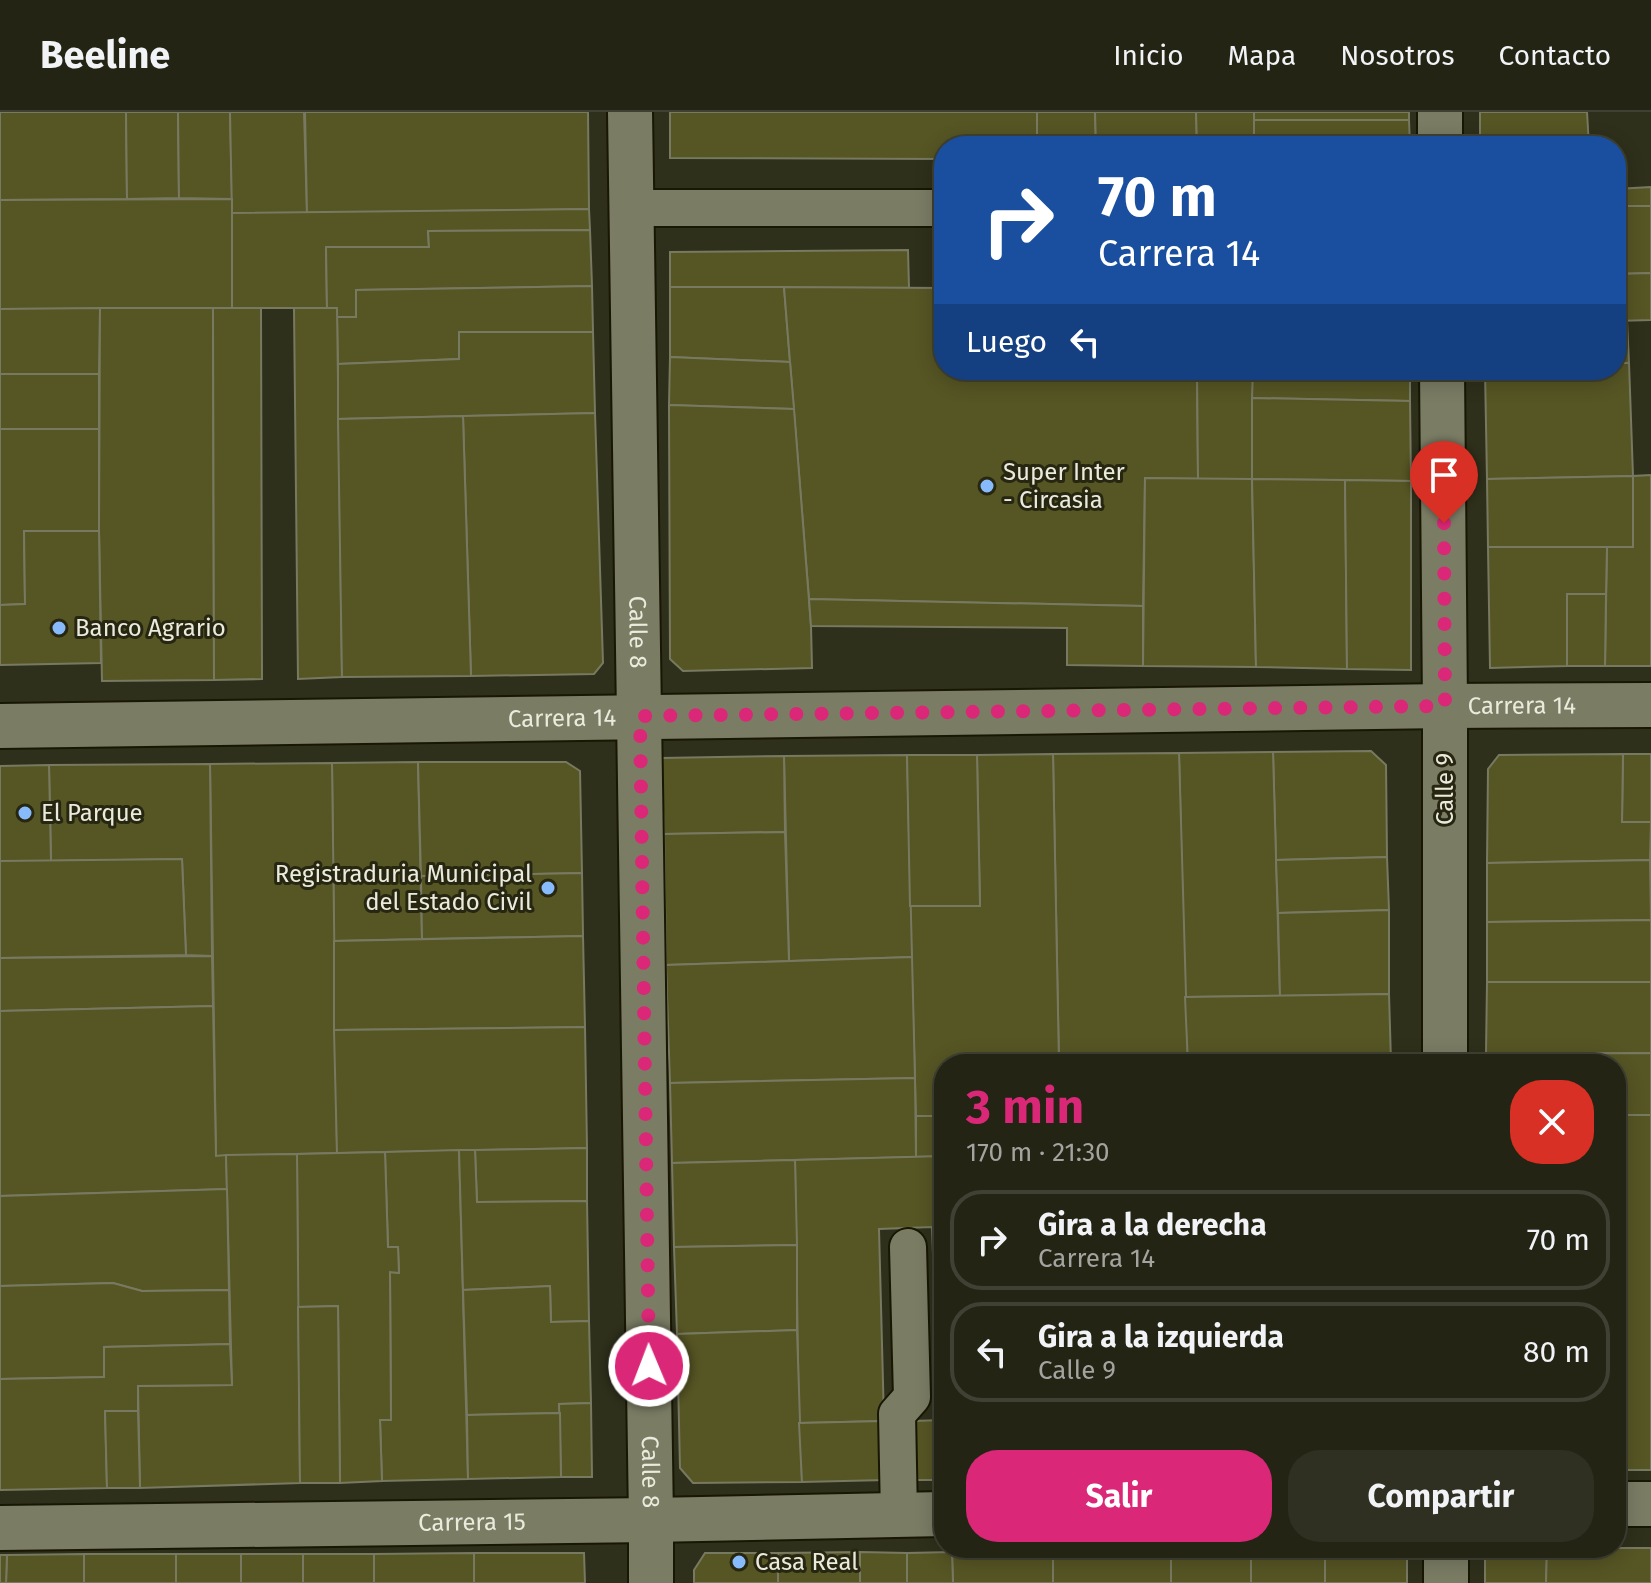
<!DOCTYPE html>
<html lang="es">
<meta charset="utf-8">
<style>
:root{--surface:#232414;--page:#2f3022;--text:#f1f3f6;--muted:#a3a4a0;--line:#404134;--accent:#db2777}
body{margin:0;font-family:"Fira Sans",sans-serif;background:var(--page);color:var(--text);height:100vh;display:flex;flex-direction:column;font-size:30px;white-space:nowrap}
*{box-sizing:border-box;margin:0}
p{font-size:26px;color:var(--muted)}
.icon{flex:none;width:44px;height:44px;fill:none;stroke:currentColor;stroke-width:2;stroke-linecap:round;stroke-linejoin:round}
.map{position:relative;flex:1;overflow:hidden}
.side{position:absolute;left:934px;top:942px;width:692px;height:504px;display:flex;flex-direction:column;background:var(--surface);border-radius:32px;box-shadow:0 4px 20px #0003,0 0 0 2px var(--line)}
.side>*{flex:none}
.guide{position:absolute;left:934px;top:24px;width:692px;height:244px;border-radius:32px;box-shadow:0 4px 20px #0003,0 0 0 2px var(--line);background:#1a4fa0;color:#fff;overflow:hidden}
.pin{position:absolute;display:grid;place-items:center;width:68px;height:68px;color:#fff;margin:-82px -34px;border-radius:50% 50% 50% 0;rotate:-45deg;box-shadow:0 0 8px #0007}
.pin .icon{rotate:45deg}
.me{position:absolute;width:88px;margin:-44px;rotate:359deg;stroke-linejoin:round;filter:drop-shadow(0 0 6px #0008)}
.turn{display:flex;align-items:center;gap:28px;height:168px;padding:0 32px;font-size:36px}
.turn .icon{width:104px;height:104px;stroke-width:2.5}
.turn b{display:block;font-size:56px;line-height:68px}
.then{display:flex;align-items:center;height:76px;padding:0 32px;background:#0003;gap:16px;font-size:30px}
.round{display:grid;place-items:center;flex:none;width:84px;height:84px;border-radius:32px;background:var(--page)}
.overview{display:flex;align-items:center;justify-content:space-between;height:136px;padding:0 32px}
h1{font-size:48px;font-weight:700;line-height:60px;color:var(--accent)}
.primary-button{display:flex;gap:16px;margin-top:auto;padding:16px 32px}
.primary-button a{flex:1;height:92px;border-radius:32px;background:var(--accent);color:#fff;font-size:32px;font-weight:700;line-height:92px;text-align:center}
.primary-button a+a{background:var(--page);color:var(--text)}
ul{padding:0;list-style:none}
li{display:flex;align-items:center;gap:24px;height:100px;margin:0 16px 12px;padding:0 16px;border:4px solid var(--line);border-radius:32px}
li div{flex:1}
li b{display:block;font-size:30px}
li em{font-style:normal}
header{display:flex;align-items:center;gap:48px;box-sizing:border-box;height:112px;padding:0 40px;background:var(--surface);border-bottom:2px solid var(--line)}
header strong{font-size:38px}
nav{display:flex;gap:44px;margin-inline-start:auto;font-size:28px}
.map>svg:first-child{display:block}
</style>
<header>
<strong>Beeline</strong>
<nav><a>Inicio</a><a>Mapa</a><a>Nosotros</a><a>Contacto</a></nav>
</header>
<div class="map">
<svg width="1651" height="1471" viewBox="0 0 1651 1471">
<rect width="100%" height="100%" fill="#2f301b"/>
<g fill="#565524" stroke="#787961" stroke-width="2">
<path d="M 0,0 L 126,0 L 127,87 L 0,88 Z"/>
<path d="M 126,0 L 178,0 L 179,86 L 127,87 Z"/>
<path d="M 178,0 L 230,0 L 232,87 L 179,86 Z"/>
<path d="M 230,0 L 304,0 L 307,101 L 232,101 Z"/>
<path d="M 305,0 L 588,0 L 589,97 L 307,101 Z"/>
<path d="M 670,0 L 1037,0 L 1037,34 L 944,34 L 944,47 L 670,46 Z"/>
<path d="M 1037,0 L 1095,0 L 1096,34 L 1037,34 Z"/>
<path d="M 1095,0 L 1196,0 L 1197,34 L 1096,34 Z"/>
<path d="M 1196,0 L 1254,0 L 1254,34 L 1197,34 Z"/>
<rect x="1254" y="0" width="155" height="8"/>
<path d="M 1480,0 L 1587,0 L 1589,34 L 1480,34 Z"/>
<path d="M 1254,8 L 1409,8 L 1410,34 L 1254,34 Z"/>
<path d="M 1651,75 L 1651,94 L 1616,94 L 1616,77 Z"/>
<path d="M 232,87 L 232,196 L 0,197 L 0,88 Z"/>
<path d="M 1616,94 L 1651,94 L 1651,161 L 1616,162 Z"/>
<path d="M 589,97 L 590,118 L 428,119 L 429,135 L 326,135 L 327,196 L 232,196 L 232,101 Z"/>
<path d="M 590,118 L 592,174 L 356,178 L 356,205 L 337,205 L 337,196 L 327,196 L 326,135 L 429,135 L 428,119 Z"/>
<path d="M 908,138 L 909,176 L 670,175 L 670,140 Z"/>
<path d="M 1651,161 L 1651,208 L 1616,209 L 1616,162 Z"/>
<path d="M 592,174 L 593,220 L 459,220 L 459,247 L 338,252 L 337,205 L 356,205 L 356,178 Z"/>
<path d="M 670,175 L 784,175 L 790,250 L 670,245 Z"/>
<path d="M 784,175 L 944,176 L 944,258 L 1197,258 L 1198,367 L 1145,366 L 1143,494 L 809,487 Z"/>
<path d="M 100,196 L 99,262 L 0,262 L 0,197 Z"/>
<path d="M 100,196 L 213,196 L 214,568 L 102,569 L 99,419 Z"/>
<path d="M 213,196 L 261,196 L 262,567 L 214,568 Z"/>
<path d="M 294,196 L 337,196 L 342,565 L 298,567 Z"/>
<path d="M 1616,209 L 1627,209 L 1629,251 L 1616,251 Z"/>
<path d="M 459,220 L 593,220 L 595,301 L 338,307 L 338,252 L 459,247 Z"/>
<path d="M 670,245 L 790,250 L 794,297 L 669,293 Z"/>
<path d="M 1616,251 L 1629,251 L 1633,364 L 1487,367 L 1485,258 L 1616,258 Z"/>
<path d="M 1197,258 L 1253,258 L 1252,367 L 1198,367 Z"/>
<path d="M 1253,258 L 1410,258 L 1410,289 L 1252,286 Z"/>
<rect x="0" y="262" width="99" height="55"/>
<path d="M 1252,286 L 1410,289 L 1411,369 L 1252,367 Z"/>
<path d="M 669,293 L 794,297 L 811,514 L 812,556 L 683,559 L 670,547 Z"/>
<path d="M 595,301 L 603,551 L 594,562 L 471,564 L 463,304 Z"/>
<path d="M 463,304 L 471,564 L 342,565 L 338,307 Z"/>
<path d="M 0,317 L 99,317 L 99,419 L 24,419 L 25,492 L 0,493 Z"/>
<path d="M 1651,363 L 1651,554 L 1605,554 L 1607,435 L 1633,435 L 1633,364 Z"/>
<path d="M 1633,364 L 1633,435 L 1488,435 L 1487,367 Z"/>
<path d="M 1145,366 L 1252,367 L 1256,555 L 1143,554 Z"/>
<path d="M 1252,367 L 1345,368 L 1347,557 L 1256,555 Z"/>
<path d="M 1345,368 L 1411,369 L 1411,558 L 1347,557 Z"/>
<path d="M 24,419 L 99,419 L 101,551 L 0,553 L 0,493 L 25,492 Z"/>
<path d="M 1488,435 L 1607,435 L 1606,482 L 1567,482 L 1567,554 L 1490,556 Z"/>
<path d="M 1567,482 L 1606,482 L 1605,554 L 1567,554 Z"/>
<path d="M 809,487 L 1143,494 L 1143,554 L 1067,553 L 1067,516 L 811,514 Z"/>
<path d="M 1371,639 L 1386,653 L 1387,745 L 1276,748 L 1273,640 Z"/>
<path d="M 1273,640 L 1280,884 L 1185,885 L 1179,641 Z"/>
<path d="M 1179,641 L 1188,952 L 1059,952 L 1053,642 Z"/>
<path d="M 1053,642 L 1059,952 L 944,952 L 944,1004 L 916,1004 L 910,794 L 980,794 L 977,643 Z"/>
<path d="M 1623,642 L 1651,642 L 1651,710 L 1622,710 Z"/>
<path d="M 1623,642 L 1622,710 L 1651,710 L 1650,748 L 1487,751 L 1488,657 L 1499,643 Z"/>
<path d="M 907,643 L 912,845 L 789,849 L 784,644 Z"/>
<path d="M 907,643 L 977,643 L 980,794 L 910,794 Z"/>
<path d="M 784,644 L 785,720 L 664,722 L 661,646 Z"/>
<path d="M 418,650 L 422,827 L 334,829 L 332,651 Z"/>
<path d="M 418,650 L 566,650 L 580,659 L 582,761 L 421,764 Z"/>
<path d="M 332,651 L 337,1041 L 216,1044 L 210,652 Z"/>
<path d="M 210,652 L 212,844 L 186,843 L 182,747 L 51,749 L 49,653 Z"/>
<path d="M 49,653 L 51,749 L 0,749 L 0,654 Z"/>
<path d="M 785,720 L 789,849 L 666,853 L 664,722 Z"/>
<path d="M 1387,745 L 1389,798 L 1278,801 L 1276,748 Z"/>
<path d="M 182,747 L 186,843 L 0,846 L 0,749 Z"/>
<path d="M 1650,748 L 1651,808 L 1487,810 L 1487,751 Z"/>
<path d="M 582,761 L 583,824 L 422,827 L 421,764 Z"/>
<path d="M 1389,798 L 1389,882 L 1280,884 L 1278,801 Z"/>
<path d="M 1651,808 L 1651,870 L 1487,870 L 1487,810 Z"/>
<path d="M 583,824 L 585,915 L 334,918 L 334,829 Z"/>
<path d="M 212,844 L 213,894 L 0,899 L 0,846 Z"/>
<path d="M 912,845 L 915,966 L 670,971 L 666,853 Z"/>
<path d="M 1487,870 L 1651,870 L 1651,941 L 1486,942 Z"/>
<path d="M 1389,882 L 1391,950 L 1188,952 L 1185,885 Z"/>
<path d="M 213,894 L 216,1044 L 226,1043 L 227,1077 L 0,1084 L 0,899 Z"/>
<path d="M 585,915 L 587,1036 L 337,1041 L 334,918 Z"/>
<path d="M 1651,941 L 1651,1003 L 1616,1003 L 1616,952 L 1486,952 L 1486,942 Z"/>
<path d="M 915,966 L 916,1045 L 672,1051 L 670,971 Z"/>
<rect x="1616" y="1003" width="35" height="355"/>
<path d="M 916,1004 L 944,1004 L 944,1044 L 916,1045 Z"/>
<path d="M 587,1036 L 587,1089 L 477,1090 L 475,1038 Z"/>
<path d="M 459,1038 L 468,1367 L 382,1369 L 380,1308 L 391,1308 L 390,1160 L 399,1161 L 398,1135 L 388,1135 L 385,1040 Z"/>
<path d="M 459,1038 L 475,1038 L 477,1090 L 587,1089 L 589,1209 L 551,1210 L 550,1174 L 463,1178 Z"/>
<path d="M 385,1040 L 388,1135 L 398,1135 L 399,1161 L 390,1160 L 391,1308 L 380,1308 L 382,1369 L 340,1371 L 338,1194 L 298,1195 L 297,1042 Z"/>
<path d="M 297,1042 L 300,1371 L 140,1376 L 138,1274 L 232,1273 L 226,1043 Z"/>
<path d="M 944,1044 L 944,1308 L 939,1308 L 932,1115 L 879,1117 L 884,1309 L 799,1311 L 795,1048 Z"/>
<path d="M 795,1048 L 797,1133 L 674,1135 L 672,1051 Z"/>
<path d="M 227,1077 L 229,1178 L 142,1179 L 113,1171 L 0,1174 L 0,1084 Z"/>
<path d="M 797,1133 L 797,1218 L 677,1222 L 674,1135 Z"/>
<path d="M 113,1171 L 142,1179 L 229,1178 L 230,1232 L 104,1235 L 104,1265 L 0,1267 L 0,1174 Z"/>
<path d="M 550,1174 L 551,1210 L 589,1209 L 591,1291 L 559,1292 L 560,1301 L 467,1303 L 463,1178 Z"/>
<path d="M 338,1194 L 340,1371 L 300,1371 L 298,1195 Z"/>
<path d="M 797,1218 L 802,1370 L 693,1371 L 680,1356 L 677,1222 Z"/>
<path d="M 230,1232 L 232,1273 L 138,1274 L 138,1299 L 105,1299 L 107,1376 L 0,1378 L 0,1267 L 104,1265 L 104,1235 Z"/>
<path d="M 591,1291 L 592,1365 L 561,1365 L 559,1292 Z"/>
<path d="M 105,1299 L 138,1299 L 140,1376 L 107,1376 Z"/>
<path d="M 560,1301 L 561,1365 L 468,1367 L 467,1303 Z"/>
<path d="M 944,1308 L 944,1368 L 915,1368 L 912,1309 Z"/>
<path d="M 884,1309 L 885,1368 L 802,1370 L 799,1311 Z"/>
<path d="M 1485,1436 L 1547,1436 L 1546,1471 L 1485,1471 Z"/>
<path d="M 1547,1436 L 1651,1436 L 1651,1471 L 1546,1471 Z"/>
<rect x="1325" y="1438" width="82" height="33"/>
<path d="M 1325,1438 L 1325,1471 L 1251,1471 L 1251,1439 Z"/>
<rect x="1053" y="1439" width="118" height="32"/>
<path d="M 1053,1439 L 1053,1471 L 953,1471 L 952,1440 Z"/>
<rect x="1171" y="1439" width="80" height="32"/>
<path d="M 860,1440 L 907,1441 L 907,1471 L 860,1471 Z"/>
<path d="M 860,1440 L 860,1471 L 778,1471 L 778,1441 Z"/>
<path d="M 952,1440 L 953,1471 L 907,1471 L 907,1441 Z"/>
<path d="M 474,1441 L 474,1471 L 374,1471 L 374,1442 Z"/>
<path d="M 474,1441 L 584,1441 L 585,1471 L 474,1471 Z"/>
<path d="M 705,1441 L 778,1441 L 778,1471 L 694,1471 L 694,1458 Z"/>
<path d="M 84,1442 L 84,1471 L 6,1471 L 7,1443 Z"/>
<rect x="84" y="1442" width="92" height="29"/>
<rect x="176" y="1442" width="65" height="29"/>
<rect x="241" y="1442" width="62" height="29"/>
<rect x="303" y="1442" width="71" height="29"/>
<path d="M 0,1443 L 7,1443 L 6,1471 L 0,1471 Z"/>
</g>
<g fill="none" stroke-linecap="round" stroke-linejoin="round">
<defs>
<g id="service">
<path d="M 632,96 L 944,96"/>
<path d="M 899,1403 L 897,1302 L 912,1285 L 908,1135"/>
</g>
<g id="minor">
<path d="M 1440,0 L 1440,34"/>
<path d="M 1442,258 L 1445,594 L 1445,952"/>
<path d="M 1446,1436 L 1446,1471"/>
</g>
<path id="tertiary" d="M 651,1471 L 651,1408"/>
<g id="secondary">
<path id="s1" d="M 630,0 L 651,1408"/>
<path id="s2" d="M 0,614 L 1445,594 L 1651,593"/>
<path d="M 1616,1392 L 1651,1392"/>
<path id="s3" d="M 0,1416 L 651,1408 L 944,1402"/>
</g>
</defs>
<use href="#service" stroke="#181704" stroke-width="40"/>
<use href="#minor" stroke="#181704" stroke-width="48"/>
<use href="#tertiary" stroke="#181704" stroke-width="48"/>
<use href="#secondary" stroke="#181704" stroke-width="48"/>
<use href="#service" stroke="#7b7c64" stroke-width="36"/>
<use href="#minor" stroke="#7b7c64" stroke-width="44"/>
<use href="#tertiary" stroke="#7b7c64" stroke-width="44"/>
<use href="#secondary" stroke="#7b7c64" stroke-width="44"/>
</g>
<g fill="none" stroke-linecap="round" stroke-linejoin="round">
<path stroke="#db2777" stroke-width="14" stroke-dasharray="0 25.2" d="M 649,1254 L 640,604 L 1445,594 L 1444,411"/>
</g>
<g fill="#88bbfc" stroke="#262611" stroke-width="3">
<circle cx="987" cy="374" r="8"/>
<circle cx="59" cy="516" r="8"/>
<circle cx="25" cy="701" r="8"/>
<circle cx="548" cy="776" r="8"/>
<circle cx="739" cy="1450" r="8"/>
</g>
<g text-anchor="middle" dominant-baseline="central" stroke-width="6" stroke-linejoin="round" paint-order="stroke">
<g font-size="24" fill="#eaebdd" stroke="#262611" text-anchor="start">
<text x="1003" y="360">Super Inter<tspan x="1003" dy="28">- Circasia</tspan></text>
<text x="75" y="516">Banco Agrario</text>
<text x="41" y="701">El Parque</text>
<text x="532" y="762" text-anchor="end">Registraduria Municipal<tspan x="532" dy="28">del Estado Civil</tspan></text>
<text x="755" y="1450">Casa Real</text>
</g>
<g font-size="24" fill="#eaebdd" stroke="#262611">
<text stroke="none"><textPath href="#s1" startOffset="520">Calle 8</textPath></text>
<text stroke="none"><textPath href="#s2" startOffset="1522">Carrera 14</textPath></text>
<text stroke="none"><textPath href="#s2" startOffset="562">Carrera 14</textPath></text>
<text transform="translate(1445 677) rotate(-90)">Calle 9</text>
<text stroke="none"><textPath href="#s1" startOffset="1360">Calle 8</textPath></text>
<text stroke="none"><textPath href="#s3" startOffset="472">Carrera 15</textPath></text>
</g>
</g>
</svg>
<div class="pin" style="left:1444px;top:411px;background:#d93025"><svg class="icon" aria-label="arrive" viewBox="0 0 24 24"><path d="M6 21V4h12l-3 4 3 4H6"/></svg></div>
<svg class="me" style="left:649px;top:1254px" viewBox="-20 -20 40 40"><circle r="17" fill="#db2777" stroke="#fff" stroke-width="3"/><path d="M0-11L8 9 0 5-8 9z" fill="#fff"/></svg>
<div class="guide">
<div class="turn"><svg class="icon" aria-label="right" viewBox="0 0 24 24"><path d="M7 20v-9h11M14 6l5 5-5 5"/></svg><div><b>70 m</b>Carrera 14</div></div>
<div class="then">Luego<svg class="icon" aria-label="left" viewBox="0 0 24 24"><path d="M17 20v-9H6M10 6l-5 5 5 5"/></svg></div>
</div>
<section class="side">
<div class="overview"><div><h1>3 min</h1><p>170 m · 21:30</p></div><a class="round" style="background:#d93025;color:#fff"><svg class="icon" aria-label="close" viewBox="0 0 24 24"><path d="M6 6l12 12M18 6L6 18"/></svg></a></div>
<ul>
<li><svg class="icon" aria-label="right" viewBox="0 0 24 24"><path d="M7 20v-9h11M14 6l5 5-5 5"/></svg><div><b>Gira a la derecha</b><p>Carrera 14</p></div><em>70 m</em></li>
<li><svg class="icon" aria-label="left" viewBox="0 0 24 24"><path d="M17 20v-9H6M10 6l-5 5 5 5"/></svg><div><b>Gira a la izquierda</b><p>Calle 9</p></div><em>80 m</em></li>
</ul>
<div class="primary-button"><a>Salir</a><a>Compartir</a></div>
</section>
</div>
